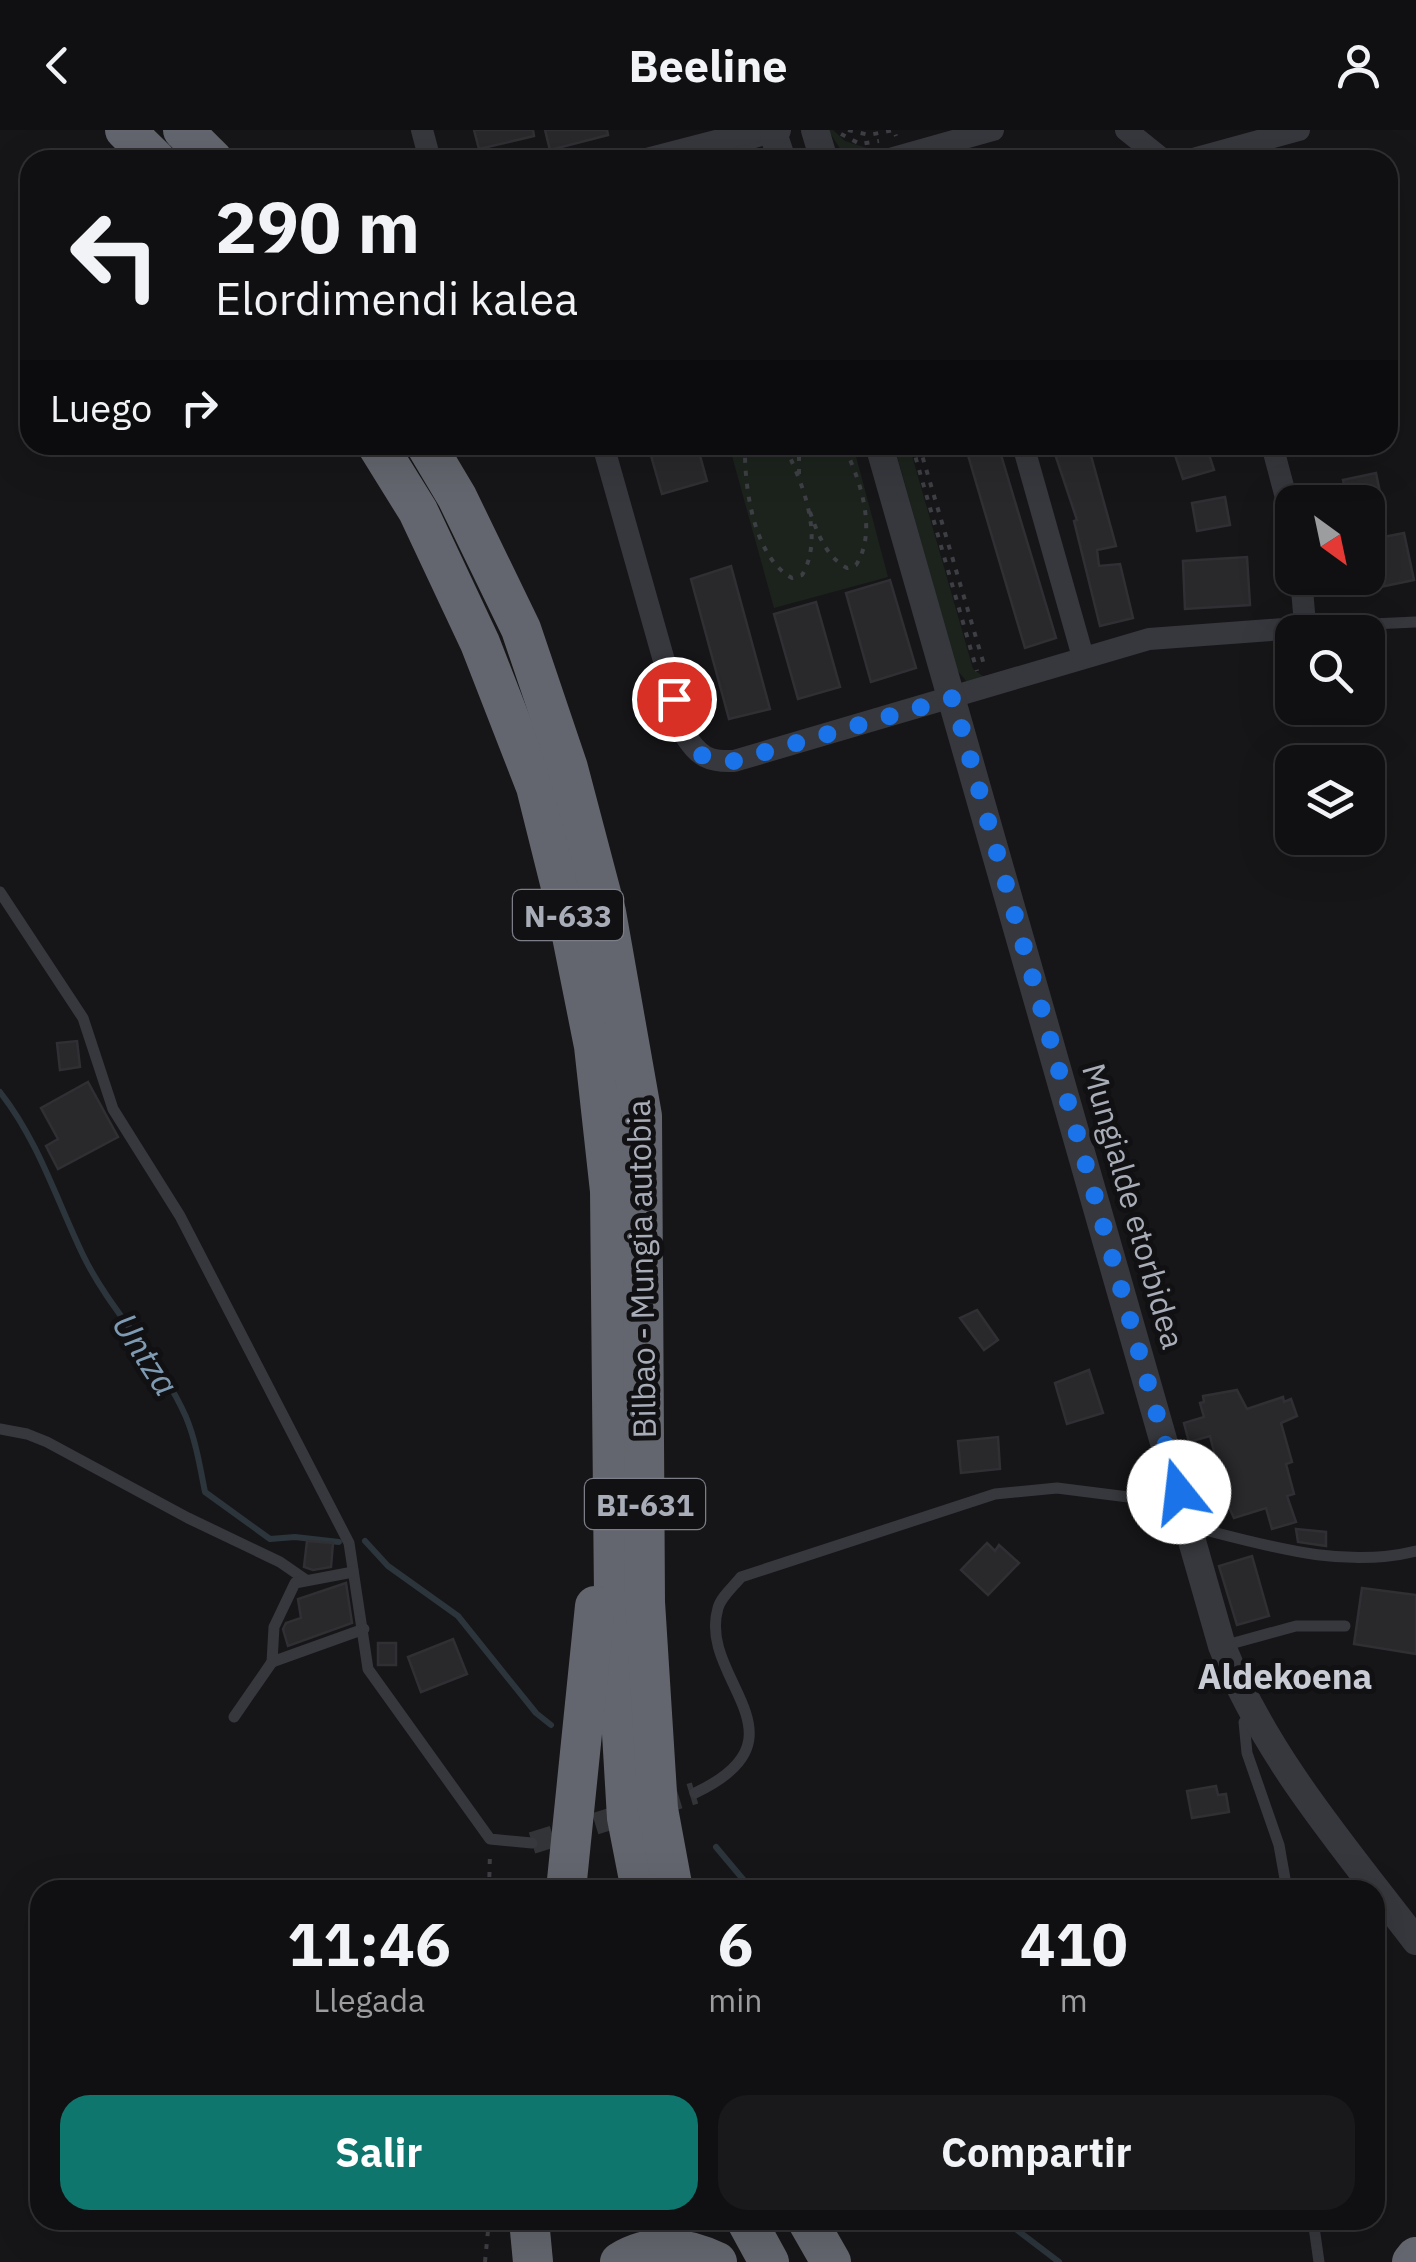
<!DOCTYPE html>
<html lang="es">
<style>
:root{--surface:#101012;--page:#19191b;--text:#f1f3f6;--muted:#9c9d9f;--line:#303032;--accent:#0f766e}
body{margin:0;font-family:"IBM Plex Sans",sans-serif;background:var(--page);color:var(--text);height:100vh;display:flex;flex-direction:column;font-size:38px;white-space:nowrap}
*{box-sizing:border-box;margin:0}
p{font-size:32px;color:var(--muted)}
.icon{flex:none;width:55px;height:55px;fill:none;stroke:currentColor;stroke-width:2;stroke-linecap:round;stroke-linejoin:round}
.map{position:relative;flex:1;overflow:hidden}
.panel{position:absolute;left:30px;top:1750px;width:1355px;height:350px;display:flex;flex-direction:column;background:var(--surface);border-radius:30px;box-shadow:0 10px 40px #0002,0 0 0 2px var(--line)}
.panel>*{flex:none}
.hud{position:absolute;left:20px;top:20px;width:1378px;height:305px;border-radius:30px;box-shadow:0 10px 40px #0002,0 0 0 2px var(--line);background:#101012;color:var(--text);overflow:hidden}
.needle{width:65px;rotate:147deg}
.tools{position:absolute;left:1275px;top:355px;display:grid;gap:20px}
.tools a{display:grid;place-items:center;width:110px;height:110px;border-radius:20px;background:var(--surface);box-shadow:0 10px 40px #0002,0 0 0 2px var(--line);font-size:50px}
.pin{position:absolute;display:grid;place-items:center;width:85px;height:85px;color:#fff;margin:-42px;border:5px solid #fff;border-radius:50%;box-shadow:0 2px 10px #0007}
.me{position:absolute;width:110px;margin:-55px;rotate:344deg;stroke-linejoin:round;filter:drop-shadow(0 0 8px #0008)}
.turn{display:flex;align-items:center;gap:35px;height:210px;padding:0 30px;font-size:45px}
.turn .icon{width:130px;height:130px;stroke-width:2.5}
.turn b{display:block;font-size:70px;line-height:85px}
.then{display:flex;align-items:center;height:95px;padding:0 30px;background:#0003;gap:20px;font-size:38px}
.eta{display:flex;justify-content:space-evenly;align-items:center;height:170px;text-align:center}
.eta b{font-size:60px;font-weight:700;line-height:70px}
.action{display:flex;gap:20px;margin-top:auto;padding:20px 30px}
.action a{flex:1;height:115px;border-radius:30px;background:var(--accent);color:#fff;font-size:40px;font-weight:700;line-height:115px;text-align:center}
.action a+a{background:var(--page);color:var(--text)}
header{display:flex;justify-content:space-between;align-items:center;height:130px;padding:0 30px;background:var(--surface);font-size:45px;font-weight:700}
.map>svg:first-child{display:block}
</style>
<header><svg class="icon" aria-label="back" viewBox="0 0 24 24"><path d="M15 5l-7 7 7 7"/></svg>Beeline<svg class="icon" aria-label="person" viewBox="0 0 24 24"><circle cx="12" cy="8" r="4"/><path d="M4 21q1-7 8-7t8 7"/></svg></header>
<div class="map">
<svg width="1416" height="2132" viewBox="0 0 1416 2132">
<rect width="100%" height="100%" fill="#161618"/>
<g fill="#1c231d">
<path d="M 828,0 L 833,0 L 845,11 L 867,18 L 871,24 L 843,23 Z"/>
<path d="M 729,315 L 853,315 L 888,447 L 774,478 Z"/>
<path d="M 894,315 L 909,315 L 973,539 L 987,549 L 968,553 L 957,540 Z"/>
</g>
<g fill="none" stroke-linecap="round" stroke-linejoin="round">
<g stroke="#2c353c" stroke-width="6">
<path d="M 0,962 C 38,1010 57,1071 83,1125 C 111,1183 161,1229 186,1287 C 196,1311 200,1337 205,1362 L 270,1409 L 295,1407 L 339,1412"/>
<path d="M 365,1411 L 388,1436 L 458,1486 L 536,1583 L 551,1595"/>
<path d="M 716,1717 L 752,1760"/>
<path d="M 1004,2090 L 1059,2132"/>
</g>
</g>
<g fill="#29292c" stroke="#303034" stroke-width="2.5">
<path d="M 474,0 L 533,0 L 534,6 L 479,19 Z"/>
<path d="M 545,0 L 607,0 L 608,5 L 550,20 Z"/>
<path d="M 648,315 L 697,315 L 707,351 L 662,364 Z"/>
<path d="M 965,315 L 998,315 L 1056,508 L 1025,518 Z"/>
<path d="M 1052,315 L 1088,315 L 1116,416 L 1097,420 L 1099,436 L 1120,434 L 1133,488 L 1100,496 L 1074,391 L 1077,390 Z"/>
<path d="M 1197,315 L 1206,315 L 1214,340 L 1183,349 L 1174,322 Z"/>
<path d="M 1376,343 L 1382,372 L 1348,372 L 1343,350 Z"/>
<path d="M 1225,367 L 1230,395 L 1197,401 L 1192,373 Z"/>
<path d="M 1404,403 L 1414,450 L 1351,463 L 1347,448 L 1368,448 L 1368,410 Z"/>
<path d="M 1247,427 L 1250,475 L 1185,479 L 1183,431 Z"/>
<path d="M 731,436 L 770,579 L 729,589 L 691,449 Z"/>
<path d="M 890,450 L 916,538 L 871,552 L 846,463 Z"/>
<path d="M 816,472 L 840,557 L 798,569 L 774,484 Z"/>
<path d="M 77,911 L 80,937 L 60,940 L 57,913 Z"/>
<path d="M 88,952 L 118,1007 L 58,1039 L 46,1016 L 58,1009 L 41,978 Z"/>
<path d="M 977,1180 L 998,1210 L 984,1220 L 960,1188 Z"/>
<path d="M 1089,1240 L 1103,1283 L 1067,1294 L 1055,1253 Z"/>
<path d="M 1237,1260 L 1247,1279 L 1283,1267 L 1284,1272 L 1291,1269 L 1297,1286 L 1281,1293 L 1292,1332 L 1286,1334 L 1294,1364 L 1287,1366 L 1296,1392 L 1272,1399 L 1266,1378 L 1234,1388 L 1227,1373 L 1210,1306 L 1189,1312 L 1184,1293 L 1204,1287 L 1200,1273 L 1204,1272 L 1203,1266 Z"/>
<path d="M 998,1307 L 1000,1339 L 961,1343 L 958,1311 Z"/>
<path d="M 1296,1399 L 1326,1402 L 1326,1416 L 1298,1412 Z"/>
<path d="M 307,1411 L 333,1413 L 331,1437 L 313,1440 L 304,1437 Z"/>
<path d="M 987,1413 L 995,1421 L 999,1415 L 1019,1433 L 988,1465 L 961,1440 Z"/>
<path d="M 1252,1426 L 1269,1486 L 1237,1495 L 1219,1436 Z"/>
<path d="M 346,1453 L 352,1493 L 288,1516 L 283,1499 L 286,1493 L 301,1488 L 298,1469 Z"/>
<path d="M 1362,1458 L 1416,1465 L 1416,1524 L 1354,1514 Z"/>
<path d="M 453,1509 L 467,1544 L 421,1562 L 408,1527 Z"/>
<rect x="378" y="1513" width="18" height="22"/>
<path d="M 1216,1656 L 1218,1665 L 1226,1664 L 1229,1682 L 1192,1688 L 1187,1661 Z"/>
</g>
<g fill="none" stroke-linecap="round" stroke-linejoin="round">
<path stroke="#333438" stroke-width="22" stroke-dasharray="22 11" stroke-linecap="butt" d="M 532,1713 L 695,1663"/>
<g stroke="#3d3f44" stroke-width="4" stroke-dasharray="5 8" stroke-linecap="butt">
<path d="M 848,0 L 869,5 L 894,0 L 896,6"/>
<path d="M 841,4 L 860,14 L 879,11"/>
<path d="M 745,315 C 744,355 753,427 792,448 L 802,445 C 825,407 802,351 784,315"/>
<path d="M 912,315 L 977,541"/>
<path d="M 919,315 L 985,538"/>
<path d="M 799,344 L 799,315"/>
<path d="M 810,382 C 817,402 826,427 847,438 L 856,435 C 878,401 860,348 843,315"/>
<path d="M 489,1760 L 490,1723"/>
<path d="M 485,2132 L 489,2090"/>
</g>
<g stroke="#37383d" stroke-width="11">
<path d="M 697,30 L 760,11"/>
<path d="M 1305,494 L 1328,496 L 1416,492"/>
<path d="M 0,762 L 83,888 L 113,979 L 180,1086 L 349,1413 L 368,1539 L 490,1709 L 532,1713"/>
<path d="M 0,1299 L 27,1304 L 47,1312 L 188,1388 L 280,1432 L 306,1450"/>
<path d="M 1189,1396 C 1263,1414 1339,1440 1416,1421"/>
<path d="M 353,1442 L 295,1453 L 274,1497 L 272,1532 L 364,1499"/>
<path d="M 1223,1516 L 1296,1496 L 1345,1496"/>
<path d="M 1254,1584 L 1244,1592 L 1247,1623 L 1279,1715 L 1287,1760"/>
<path d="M 234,1587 L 272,1532"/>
<path d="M 695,1663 C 814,1607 697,1549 718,1478 C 721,1467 733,1457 741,1447 L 995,1364 L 1057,1358 L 1152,1370 L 1179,1362"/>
<path d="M 1313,2090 L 1319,2132"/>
</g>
<g stroke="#37383d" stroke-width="22">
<path d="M 422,0 L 430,30"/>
<path d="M 1126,0 L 1161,28"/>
<path d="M 643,30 L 758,0"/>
<path d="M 886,30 L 993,0"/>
<path d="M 1189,30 L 1299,0"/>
<path d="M 603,315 L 685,605 C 699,627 709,632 734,631 L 1149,509 L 1284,499 L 1305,494 L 1301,448"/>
<path d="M 1023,315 L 1083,527"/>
<path d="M 1272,315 L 1292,390"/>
</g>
<g stroke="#37383d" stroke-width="28">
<path d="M 777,0 L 774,6 L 782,30"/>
<path d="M 815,0 L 824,30"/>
<path d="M 879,315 L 1222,1516 C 1265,1626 1345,1718 1416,1811"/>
</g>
<g stroke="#63666e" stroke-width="40">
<path d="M 125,0 L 156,30"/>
<path d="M 183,0 L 213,30"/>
<path d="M 377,315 L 418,381 L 480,513 L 536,657 L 567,781 L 594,916 L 610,1061 L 614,1467 L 627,1688 L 641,1760"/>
<path d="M 426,315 L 457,367 L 521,499 L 568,638 L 606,782 L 642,986 L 645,1472 L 658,1679 L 673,1760"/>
<path d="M 566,1760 L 595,1476"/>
<path d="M 529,2090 L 533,2132"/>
<path d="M 746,2090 L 769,2132"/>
<path d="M 807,2090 L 831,2132"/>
<path d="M 620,2132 C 651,2113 685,2116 717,2132"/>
<path d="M 1412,2132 L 1416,2127"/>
</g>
</g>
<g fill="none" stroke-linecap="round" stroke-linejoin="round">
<path stroke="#1a73e8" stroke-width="18" stroke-dasharray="0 32.4" d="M 674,569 C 685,607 688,633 734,631 L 953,568 L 1179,1362"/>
</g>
<g text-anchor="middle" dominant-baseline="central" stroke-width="10" stroke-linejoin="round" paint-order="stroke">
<g fill="#111113" stroke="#7b7e86" stroke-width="2.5">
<rect x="513" y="760" width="110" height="50" rx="8"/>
<rect x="585" y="1349" width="120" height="50" rx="8"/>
</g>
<g font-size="30" font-weight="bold" fill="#a8adb8">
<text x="568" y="785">N-633</text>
<text x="645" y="1374">BI-631</text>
</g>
<g font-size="32" fill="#a8adb8" stroke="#111113">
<text transform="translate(1134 1076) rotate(74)">Mungialde etorbidea</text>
<text transform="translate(641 1139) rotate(-91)">Bilbao - Mungia autobia</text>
</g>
<g font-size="35" font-style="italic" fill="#7f9bb3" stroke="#111113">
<text transform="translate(146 1224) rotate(57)">Untza</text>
</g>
<g font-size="35" font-weight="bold" fill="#c9ccd4" stroke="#111113">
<text x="1285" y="1546">Aldekoena</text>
</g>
</g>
</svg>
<div class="tools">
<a><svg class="needle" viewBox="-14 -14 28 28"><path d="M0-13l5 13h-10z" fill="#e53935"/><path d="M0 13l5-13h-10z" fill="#9c9d9f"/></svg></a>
<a><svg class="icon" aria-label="search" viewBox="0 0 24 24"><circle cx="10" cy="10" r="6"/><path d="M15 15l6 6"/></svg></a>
<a><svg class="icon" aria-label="layers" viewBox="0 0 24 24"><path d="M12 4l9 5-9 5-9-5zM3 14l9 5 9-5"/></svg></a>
</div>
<div class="pin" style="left:674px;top:569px;background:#d93025"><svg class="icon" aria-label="arrive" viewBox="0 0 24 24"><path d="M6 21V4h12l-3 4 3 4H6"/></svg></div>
<svg class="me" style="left:1179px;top:1362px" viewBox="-20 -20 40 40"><circle r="19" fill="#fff"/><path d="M0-13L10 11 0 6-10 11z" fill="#1a73e8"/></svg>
<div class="hud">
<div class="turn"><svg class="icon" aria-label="left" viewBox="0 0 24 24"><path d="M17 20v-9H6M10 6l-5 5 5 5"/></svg><div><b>290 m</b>Elordimendi kalea</div></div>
<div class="then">Luego<svg class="icon" aria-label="right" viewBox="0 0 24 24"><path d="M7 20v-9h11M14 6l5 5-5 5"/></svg></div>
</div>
<section class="panel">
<div class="eta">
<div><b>11:46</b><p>Llegada</p></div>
<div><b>6</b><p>min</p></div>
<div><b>410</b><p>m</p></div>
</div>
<div class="action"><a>Salir</a><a>Compartir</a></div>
</section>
</div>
